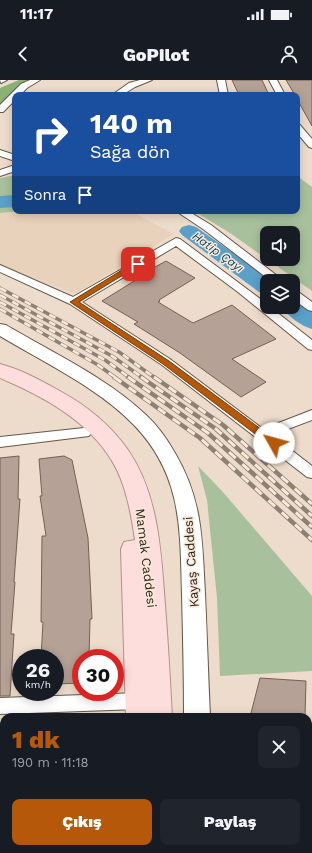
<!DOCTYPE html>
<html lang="tr">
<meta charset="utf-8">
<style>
:root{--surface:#171b24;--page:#20242c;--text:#f1f3f6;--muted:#9ea1a6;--accent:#b65809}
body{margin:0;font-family:"Work Sans",sans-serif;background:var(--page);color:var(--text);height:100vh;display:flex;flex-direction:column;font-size:15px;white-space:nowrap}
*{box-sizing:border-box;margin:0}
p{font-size:13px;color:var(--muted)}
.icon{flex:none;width:22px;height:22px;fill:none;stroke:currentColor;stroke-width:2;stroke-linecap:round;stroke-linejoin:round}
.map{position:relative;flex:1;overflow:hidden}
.details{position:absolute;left:0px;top:633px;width:312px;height:140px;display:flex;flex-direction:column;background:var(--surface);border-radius:12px 12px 0 0;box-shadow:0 2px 10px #0003}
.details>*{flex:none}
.top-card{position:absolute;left:12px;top:12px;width:288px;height:122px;border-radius:8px;box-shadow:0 2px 10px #0003;background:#1a4fa0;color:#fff;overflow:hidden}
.controls{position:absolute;left:260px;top:146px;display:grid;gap:8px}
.controls a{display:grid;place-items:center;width:40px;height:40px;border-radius:8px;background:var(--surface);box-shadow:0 2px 10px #0003;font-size:20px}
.speed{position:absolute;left:12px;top:569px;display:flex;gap:8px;font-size:20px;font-weight:700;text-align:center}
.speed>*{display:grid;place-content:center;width:52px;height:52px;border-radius:50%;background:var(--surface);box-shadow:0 2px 10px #0003;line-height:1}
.speed small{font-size:10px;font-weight:400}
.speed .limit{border:6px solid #d22;background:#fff;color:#111}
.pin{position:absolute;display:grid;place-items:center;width:34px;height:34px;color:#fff;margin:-17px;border-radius:8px;box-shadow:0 2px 6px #0006}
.me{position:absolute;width:44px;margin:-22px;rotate:308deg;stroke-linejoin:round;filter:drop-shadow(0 0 3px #0008)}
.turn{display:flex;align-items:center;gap:14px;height:84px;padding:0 12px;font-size:18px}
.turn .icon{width:52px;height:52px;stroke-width:2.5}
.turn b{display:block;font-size:28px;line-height:34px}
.then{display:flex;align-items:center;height:38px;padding:0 12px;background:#0003;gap:8px;font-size:15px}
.round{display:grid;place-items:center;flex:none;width:42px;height:42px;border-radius:8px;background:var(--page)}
.summary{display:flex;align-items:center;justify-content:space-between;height:68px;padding:0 12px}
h1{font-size:24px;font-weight:800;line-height:30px;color:var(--accent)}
.action{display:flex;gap:8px;margin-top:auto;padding:8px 12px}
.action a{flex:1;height:46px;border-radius:8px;background:var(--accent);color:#fff;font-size:16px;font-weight:800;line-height:46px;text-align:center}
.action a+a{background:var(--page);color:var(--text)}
.status{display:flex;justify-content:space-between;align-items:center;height:28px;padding:0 20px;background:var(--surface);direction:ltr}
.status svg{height:11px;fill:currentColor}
header{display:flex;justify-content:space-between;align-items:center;height:52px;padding:0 12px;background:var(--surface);font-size:18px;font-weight:800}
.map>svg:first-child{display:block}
</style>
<div class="status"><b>11:17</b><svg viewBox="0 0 49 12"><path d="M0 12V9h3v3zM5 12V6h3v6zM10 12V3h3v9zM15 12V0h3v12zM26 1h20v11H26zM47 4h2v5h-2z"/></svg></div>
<header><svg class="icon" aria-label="back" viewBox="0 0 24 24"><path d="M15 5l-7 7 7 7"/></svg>GoPilot<svg class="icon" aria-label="person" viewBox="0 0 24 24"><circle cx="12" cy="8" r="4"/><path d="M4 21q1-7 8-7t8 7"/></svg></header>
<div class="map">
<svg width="312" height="773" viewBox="0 0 312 773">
<rect width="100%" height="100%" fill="#eddccb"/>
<path fill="#e8d2bb" d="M 25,131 L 130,131 L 174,154 L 75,214 L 0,185 L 0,133 Z"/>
<g fill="#a8c19c" fill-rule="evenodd">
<path d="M 15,95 L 15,131 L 23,131 L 0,133 L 0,98 Z"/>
<path d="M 297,96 L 312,107 L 312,211 L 230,153 L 194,131 L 297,131 ZM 267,153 L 293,153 L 293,179 L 267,179 Z"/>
<path d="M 198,386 L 222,411 L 312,516 L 312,591 L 220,596 L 217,518 L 207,420 Z"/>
</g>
<path fill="#8ab277" d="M 19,0 L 29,0 L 11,14 L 0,25 L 0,8 Z"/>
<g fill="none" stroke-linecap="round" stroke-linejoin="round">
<g fill="#5aa0c9" fill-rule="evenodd">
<path d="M 15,115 L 15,127 L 0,128 L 0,116 Z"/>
<path d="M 189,145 L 196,147 L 273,201 L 267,201 L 267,213 L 259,212 L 182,155 L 179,151 L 182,147 Z"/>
<path d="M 293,220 L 301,222 L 312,231 L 312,249 C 301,246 289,237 282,227 L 293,227 Z"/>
</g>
</g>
<g fill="#b5a195" stroke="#736155">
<path d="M 232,0 L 262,0 L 269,15 L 239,15 Z"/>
<path d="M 286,0 L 312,0 L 312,46 L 297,19 L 297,15 L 295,15 Z"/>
<path d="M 166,181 L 195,198 L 159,220 L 160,221 L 158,222 L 193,243 L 232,225 L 276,259 L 232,279 L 266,302 L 241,317 L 180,273 L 134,244 L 138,242 L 102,221 L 139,198 L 137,197 Z"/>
<path d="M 19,376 L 18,419 L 20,419 L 14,502 L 15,502 L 11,554 L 14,554 L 10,616 L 0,616 L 0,378 Z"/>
<path d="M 64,376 L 72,380 L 88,458 L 92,539 L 90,539 L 89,578 L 81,578 L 81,603 L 55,604 L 55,578 L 41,578 L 43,542 L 41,542 L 42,456 L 46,456 L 40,416 L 42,416 L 39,379 Z"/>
<path d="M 260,598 L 306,601 L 305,637 L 250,637 Z"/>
</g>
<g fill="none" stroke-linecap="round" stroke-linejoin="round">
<defs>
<g id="street">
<path d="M 30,0 L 40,0 L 27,8 L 20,15 L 15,15 L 15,20 L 3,32 L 0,32 L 0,25 L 21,4 Z"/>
<path d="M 140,0 L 152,0 L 135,7 L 122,15 L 112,15 L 129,3 Z"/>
<path d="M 217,0 L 225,0 L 228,15 L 220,15 Z"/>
<path d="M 269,0 L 277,0 L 285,15 L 277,15 Z"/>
<path d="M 297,44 L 300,45 L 312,59 L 312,68 L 309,67 L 297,53 Z"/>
<path d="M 0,70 L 15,75 L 15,81 L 0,76 Z"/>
<path d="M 15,85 L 15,91 L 0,96 L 0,90 Z"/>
<path d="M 176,131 L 188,131 L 211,145 L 284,201 L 271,201 L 203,149 Z"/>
<path d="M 176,158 L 180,159 L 267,224 L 267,227 L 270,227 L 312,260 L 312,270 L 308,269 L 238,212 L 176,166 L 82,222 L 170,279 L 263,349 L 312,330 L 312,340 L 272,355 L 312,386 L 312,398 L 307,397 L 162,285 L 70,224 L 0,192 L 0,185 L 73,217 Z"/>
<path d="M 293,210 L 297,211 L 312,222 L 312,231 L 308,230 L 293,219 Z"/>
<path d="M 84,348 L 89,350 L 91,353 L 89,356 L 0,367 L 0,357 Z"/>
<path d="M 139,613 L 145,615 L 148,621 L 145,627 L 139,629 L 0,634 L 0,618 Z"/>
<rect x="308" y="669" width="4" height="18"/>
</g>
<g id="secondary">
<path d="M 0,0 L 7,0 L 1,3 Z"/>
<path d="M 0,244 L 6,245 C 53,273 106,297 146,335 C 158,346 167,359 175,373 C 203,421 202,460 205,513 C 207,554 208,596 210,637 L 184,637 C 184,596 183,556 182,515 C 180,450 183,396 134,345 C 97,307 45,283 0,256 Z"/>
<rect x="184" y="769" width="28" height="4"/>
</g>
<g id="primary">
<path d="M 0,284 C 20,289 40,300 58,310 C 86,325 110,344 128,370 C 159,415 161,473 165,525 C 168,562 170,600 172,637 L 126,637 L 121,469 L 124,462 L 135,460 C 131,433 126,404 112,381 C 88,340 42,316 0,298 Z"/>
<rect x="129" y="769" width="52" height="4"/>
</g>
</defs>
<use href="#street" stroke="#655749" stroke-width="2"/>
<use href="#secondary" stroke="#655749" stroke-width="2"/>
<use href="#primary" stroke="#b58e8c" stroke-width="2"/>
<use href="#street" fill="#fff" fill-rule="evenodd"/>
<use href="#secondary" fill="#fff" fill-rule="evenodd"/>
<use href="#primary" fill="#fedddd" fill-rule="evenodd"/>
<defs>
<g id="rail-far1">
<path d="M 0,208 L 119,272 L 155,298"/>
<path d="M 0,215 L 112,276 L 143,298"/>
<path d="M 0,222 L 105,280 L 130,298"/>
<path d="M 0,229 L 98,285 L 116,298"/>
</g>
<g id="rail">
<path d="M 114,297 L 200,358 L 312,460"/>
<path d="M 128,297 L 208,353 L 312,447"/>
<path d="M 141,297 L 216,349 L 312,436"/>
<path d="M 154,297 L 223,345 L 312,424"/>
</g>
</defs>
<use href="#rail-far1" stroke="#8d8176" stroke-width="3.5"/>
<use href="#rail" stroke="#8d8176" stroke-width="4.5"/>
<use href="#rail-far1" stroke="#fae9d8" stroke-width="2.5" stroke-dasharray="7" stroke-linecap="butt"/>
<use href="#rail" stroke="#fae9d8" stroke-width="3" stroke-dasharray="9" stroke-linecap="butt"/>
</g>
<path fill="#b65809" stroke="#763906" d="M 135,182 L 141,184 L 79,222 L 169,281 L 277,361 L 279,363 L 277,366 L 271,366 L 163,284 L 70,222 Z"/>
<g text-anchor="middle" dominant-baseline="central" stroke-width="3" stroke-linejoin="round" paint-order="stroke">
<g font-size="12" font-style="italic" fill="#003e5a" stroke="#fae9d8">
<text transform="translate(218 172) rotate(36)">Hatip Çayı</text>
</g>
<g font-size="13" fill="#2e2721" stroke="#fae9d8">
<text transform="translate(146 478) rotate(83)">Mamak Caddesi</text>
<text transform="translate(191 482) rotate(-94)">Kayaş Caddesi</text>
</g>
</g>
</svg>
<div class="controls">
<a><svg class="icon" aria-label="sound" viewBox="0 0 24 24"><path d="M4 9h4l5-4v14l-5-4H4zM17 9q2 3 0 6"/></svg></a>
<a><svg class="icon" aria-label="layers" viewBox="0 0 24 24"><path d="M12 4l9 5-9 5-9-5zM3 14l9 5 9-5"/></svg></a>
</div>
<div class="speed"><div>26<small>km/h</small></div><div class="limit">30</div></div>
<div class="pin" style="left:138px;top:184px;background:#d93025"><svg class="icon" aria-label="arrive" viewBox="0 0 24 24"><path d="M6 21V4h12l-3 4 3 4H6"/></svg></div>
<svg class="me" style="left:274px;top:363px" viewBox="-20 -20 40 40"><circle r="19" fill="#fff"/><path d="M0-13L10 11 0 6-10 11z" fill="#b65809"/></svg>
<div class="top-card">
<div class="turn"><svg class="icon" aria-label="right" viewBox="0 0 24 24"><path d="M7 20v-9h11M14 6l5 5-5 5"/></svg><div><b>140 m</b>Sağa dön</div></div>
<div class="then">Sonra<svg class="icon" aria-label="arrive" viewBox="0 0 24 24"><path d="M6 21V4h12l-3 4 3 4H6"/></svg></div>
</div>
<section class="details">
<div class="summary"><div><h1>1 dk</h1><p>190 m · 11:18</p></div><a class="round"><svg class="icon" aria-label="close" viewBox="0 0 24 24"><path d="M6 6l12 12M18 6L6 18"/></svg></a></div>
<div class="action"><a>Çıkış</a><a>Paylaş</a></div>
</section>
</div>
